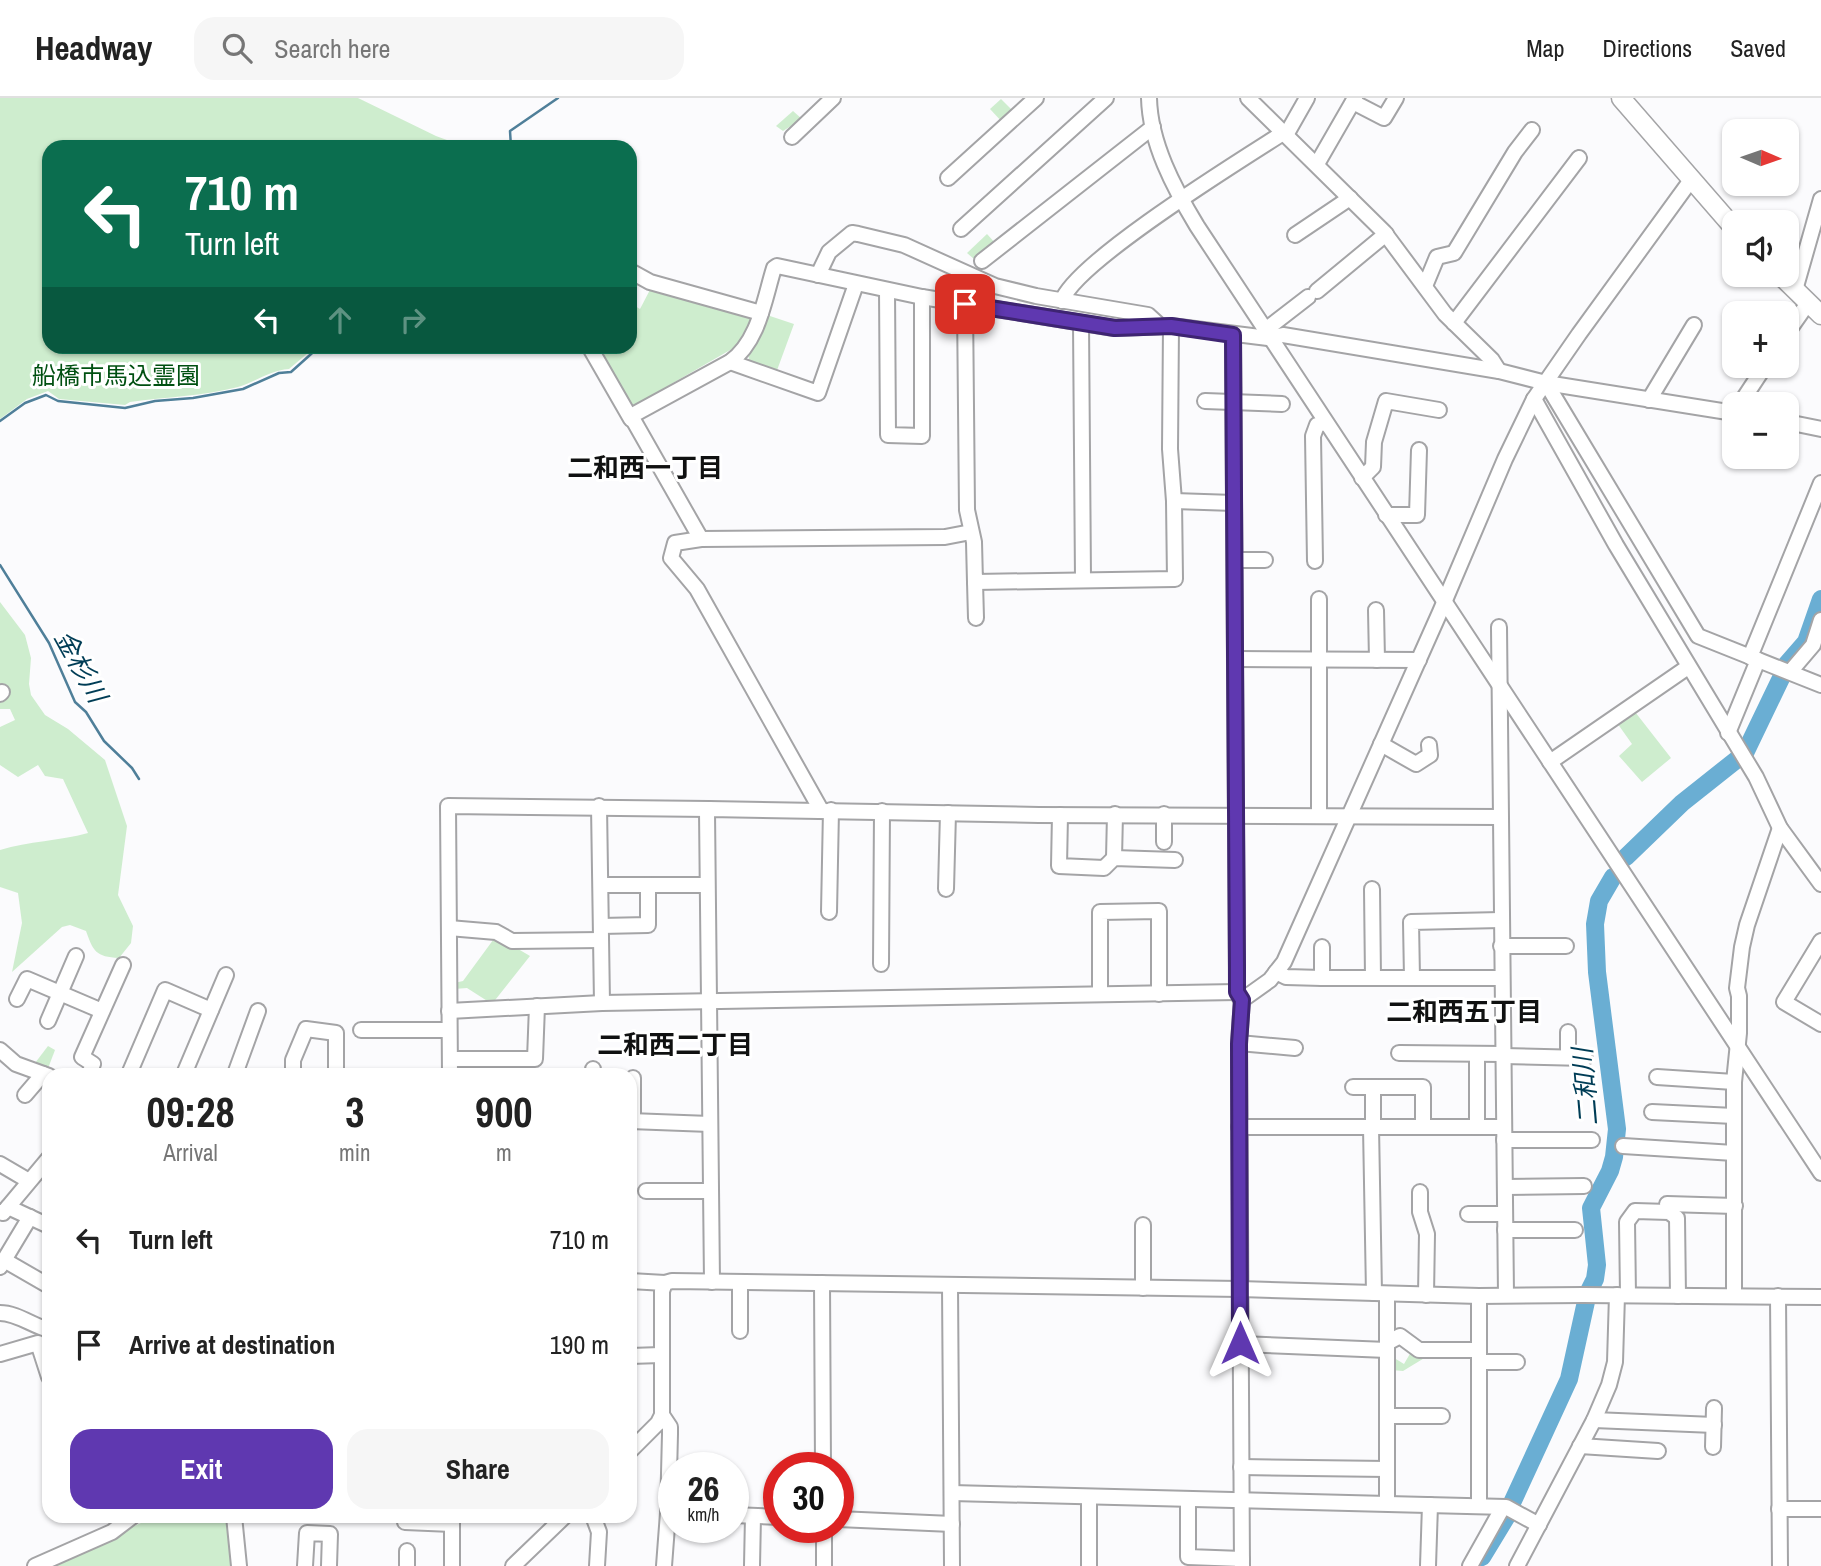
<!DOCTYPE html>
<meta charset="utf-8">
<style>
:root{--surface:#fff;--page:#f6f6f6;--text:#222;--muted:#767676;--line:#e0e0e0;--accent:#5f38b0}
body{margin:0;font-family:"Archivo Narrow","Noto Sans JP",sans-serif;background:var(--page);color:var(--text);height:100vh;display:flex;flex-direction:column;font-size:26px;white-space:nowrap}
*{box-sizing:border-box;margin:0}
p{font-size:23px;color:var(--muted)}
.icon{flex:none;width:38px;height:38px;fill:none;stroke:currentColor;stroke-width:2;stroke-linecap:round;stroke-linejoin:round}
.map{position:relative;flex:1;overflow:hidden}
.sheet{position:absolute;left:42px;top:970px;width:595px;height:455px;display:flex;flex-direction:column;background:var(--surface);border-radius:21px;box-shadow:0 2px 5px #0004}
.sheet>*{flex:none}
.guide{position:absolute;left:42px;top:42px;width:595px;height:214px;border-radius:21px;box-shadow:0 2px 5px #0004;background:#0b6e4f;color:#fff;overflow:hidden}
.needle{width:46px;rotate:92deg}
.tools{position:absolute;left:1722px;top:21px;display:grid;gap:14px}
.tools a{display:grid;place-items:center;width:77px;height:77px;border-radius:14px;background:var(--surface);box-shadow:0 2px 5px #0004;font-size:35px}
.speed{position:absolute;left:658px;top:1354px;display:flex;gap:14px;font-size:35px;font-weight:700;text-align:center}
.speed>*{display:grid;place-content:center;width:91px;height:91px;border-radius:50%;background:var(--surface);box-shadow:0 2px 5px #0004;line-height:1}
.speed small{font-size:18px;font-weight:400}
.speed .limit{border:10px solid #d22;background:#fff;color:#111}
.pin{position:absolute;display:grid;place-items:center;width:60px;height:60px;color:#fff;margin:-30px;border-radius:14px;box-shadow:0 4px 10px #0006}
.me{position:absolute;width:77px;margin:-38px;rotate:0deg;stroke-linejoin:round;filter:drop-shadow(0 0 5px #0008)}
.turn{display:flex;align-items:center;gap:24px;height:147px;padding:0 28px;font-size:32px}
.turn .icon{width:91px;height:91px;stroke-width:2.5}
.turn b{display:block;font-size:49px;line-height:60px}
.lanes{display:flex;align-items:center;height:66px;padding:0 28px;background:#0003;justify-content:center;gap:35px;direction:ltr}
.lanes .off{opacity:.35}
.eta{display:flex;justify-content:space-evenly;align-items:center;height:119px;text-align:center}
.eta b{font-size:42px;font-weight:700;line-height:49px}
.button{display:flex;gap:14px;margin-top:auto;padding:14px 28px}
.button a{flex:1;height:80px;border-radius:21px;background:var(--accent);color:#fff;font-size:28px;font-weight:700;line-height:80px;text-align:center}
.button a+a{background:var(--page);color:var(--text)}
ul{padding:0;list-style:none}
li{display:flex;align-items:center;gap:21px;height:105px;padding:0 28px}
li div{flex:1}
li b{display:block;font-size:26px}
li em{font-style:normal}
header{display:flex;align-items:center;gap:42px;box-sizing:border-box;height:98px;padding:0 35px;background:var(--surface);border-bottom:2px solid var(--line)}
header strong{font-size:33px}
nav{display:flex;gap:38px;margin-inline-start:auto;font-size:24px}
.search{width:490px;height:63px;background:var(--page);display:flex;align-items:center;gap:18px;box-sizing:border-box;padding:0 24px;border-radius:21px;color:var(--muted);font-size:26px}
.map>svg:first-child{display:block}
</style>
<header>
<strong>Headway</strong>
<div class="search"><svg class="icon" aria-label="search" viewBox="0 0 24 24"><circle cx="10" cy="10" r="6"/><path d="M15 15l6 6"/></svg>Search here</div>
<nav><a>Map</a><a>Directions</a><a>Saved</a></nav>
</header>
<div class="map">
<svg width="1821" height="1468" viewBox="0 0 1821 1468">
<rect width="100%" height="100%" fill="#fbfbfd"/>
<g fill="#ceedce">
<path d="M 0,0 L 358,0 L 436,38 L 466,49 L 49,49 L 49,248 L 315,249 L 289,271 C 270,272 256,284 238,289 C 203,298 166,299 130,304 L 125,307 L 59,301 L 48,293 L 27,301 L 0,321 Z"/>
<path d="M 1001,1 L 1014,14 L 1003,25 L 990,11 Z"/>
<path d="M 793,13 L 802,21 L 783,33 L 776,28 Z"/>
<path d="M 987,136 L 996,146 L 974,161 L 967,155 Z"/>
<path d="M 652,188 L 752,216 L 747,234 L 737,248 L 628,311 L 593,249 L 630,248 L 630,205 L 640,211 Z"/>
<path d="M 767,217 L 794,226 L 776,275 L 750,265 L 748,257 L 758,241 Z"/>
<path d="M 0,504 L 25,537 L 31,560 L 29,586 L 31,597 L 45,617 L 68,631 L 105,662 L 127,728 L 118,797 L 133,828 L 131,845 L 119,860 C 96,859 93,853 86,833 L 70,827 L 62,829 L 12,874 L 22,825 L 18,795 L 0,789 L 0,752 C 29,743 59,743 88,735 L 63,681 L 45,678 L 38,667 L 18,679 L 0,667 L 0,629 L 15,622 L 10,611 L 0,611 L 0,605 L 7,601 L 0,587 Z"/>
<path d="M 1632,610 L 1671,660 L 1642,684 L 1619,658 L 1632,646 L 1615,622 Z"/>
<path d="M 496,838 L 530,858 L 492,906 L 467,890 L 454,891 L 454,885 L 463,883 Z"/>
<path d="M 48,948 L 55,952 L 47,973 L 32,969 Z"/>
<path d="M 1411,1254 L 1426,1255 L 1426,1259 L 1403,1273 L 1391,1272 L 1391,1258 L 1404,1266 Z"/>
<path d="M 156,1418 L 232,1418 L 236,1468 L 48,1468 Z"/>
</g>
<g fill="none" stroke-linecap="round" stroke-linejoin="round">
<g stroke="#4f7f99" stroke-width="2.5">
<path d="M 511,49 L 510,33 L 558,0"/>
<path d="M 0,323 L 25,305 L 46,297 L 58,303 L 125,310 L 155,303 L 193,300 L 243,291 L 279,275 L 291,274 L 320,248"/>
<path d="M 0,467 L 49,545 L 75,604 L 86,614 L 104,643 L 132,670 L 139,681"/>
</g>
<g stroke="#6aaed3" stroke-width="18">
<path d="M 1786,567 L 1806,544 L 1821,501"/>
<path d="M 1745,655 L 1783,576"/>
<path d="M 1626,759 L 1682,705 L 1740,659"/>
<path d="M 1589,1193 L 1595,1181 L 1597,1167 L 1591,1110 L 1610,1073 L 1614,1059 L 1617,1031 L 1597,874 L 1595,826 L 1599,803 L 1613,779"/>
<path d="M 1511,1407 L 1569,1281 L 1587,1199"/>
<path d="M 1482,1459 L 1510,1413"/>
</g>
<defs>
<g id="minor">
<path d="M 1149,0 C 1150,45 1174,90 1197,128 L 1821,1075"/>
<path d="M 1248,0 L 1384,134 L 1445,216 L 1492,262 L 1499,273"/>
<path d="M 1353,4 L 1384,20 L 1396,0"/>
<path d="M 1286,37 L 1307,0"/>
<path d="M 792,39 L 833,0"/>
<path d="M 1317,66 L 1355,0"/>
<path d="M 948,80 L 1036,0"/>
<path d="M 961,131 L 1106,0"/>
<path d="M 1295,137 L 1350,100"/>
<path d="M 982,163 L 1153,29"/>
<path d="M 630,173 L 650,184 L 761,215"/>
<path d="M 818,177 L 829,154 L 852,135 L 858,136 L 904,147 L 995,188 L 1036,198 L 1148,217 L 1160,228"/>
<path d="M 1425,188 L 1437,159 L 1454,155 L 1515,54 L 1532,32"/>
<path d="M 887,192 L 888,337 L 922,338 L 922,199"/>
<path d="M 1795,192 L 1821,101"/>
<path d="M 1317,193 L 1386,136"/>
<path d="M 1062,203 C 1075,164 1241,62 1283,35"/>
<path d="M 965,206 L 967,412 L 974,444 L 975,484 L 1175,481 L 1174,403 L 1170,351 L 1171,228"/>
<path d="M 1081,225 L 1083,481"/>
<path d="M 1454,225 L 1579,60"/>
<path d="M 1264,233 L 1308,199"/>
<path d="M 1787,235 L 1808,205"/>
<path d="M 1233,237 L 1237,894 L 1240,900"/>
<path d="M 589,248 L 631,321"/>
<path d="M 730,264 L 818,295 L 856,186"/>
<path d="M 1546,285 L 1698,538 L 1821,587"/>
<path d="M 1534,301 L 1616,447 L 1756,679 L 1780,730 L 1821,786"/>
<path d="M 1649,302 L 1694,227"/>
<path d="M 1205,303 L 1282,306"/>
<path d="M 1740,306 L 1765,268"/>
<path d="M 1787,324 L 1821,331"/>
<path d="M 1362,380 L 1373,369 L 1374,344 L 1386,303 L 1439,312"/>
<path d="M 1174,403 L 1234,405"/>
<path d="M 1386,417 L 1417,417 L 1419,352"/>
<path d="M 971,434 L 945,439 L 701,441 L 631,318 L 730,264 C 759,243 764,202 774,170 L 777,168 L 922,199 L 1114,230 L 1171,228 L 1268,240 L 1283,237 L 1499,273 L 1546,285 L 1734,315"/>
<path d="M 701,441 L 675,445 L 671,460 L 697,491 L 821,712"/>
<path d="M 1235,462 L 1265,462"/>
<path d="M 1315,463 L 1313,338 L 1317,327 L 1325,325"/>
<path d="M 975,484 L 976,520"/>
<path d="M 1376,512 L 1377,562"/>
<path d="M 1499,529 L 1506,1197"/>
<path d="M 1750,559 L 1821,385"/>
<path d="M 1236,561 L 1419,562"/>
<path d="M 1790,574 L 1813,547 L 1821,522"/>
<path d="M 0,596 L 2,594"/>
<path d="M 1728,635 L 1758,562"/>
<path d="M 1381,646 L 1416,666 L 1430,657 L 1429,647"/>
<path d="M 1550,664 L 1688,569"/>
<path d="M 599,708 L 602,905"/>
<path d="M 1060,717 L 1059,768 L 1104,770 L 1114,760 L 1175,762"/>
<path d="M 1319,717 L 1319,501"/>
<path d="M 1164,744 L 1164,716"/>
<path d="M 1114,760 L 1115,716"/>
<path d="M 601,787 L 707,787"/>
<path d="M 946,791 L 948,715"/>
<path d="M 1372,791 L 1373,880"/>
<path d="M 829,814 L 831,712"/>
<path d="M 601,828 L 648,827 L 648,787"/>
<path d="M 449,830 L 496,834 L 512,843 L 601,842"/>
<path d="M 1821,843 L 1784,904 L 1821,926"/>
<path d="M 1501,848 L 1566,848"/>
<path d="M 1322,849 L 1322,880"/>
<path d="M 881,866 L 882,713"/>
<path d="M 1276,874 L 1286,879 L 1322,880 L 1502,880"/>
<path d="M 1412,880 L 1411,824 L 1501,822"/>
<path d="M 1100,896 L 1100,814 L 1159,813 L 1159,896"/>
<path d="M 17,901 L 27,881 L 102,913"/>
<path d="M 449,913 L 602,905 L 1237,894"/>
<path d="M 48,923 L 76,858"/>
<path d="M 361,932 L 449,932"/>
<path d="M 1239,945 L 1295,950"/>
<path d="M 0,952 L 16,966 L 49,978"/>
<path d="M 1399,955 L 1503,956"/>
<path d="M 1503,958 L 1585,960"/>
<path d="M 1568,959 L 1568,934"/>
<path d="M 450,961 L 535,961 L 537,908"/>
<path d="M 89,976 L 93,966 L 82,959 L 123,867"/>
<path d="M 129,976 L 165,892 L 211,912"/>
<path d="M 184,976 L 226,877"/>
<path d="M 235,976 L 258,913"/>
<path d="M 293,976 L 293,962 L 306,931 L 336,935 L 336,976"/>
<path d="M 450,976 L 448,708 L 709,711"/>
<path d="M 593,976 L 593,971"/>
<path d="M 1657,979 L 1734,984"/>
<path d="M 1353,989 L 1423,989 L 1423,1029"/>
<path d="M 1373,989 L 1373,1029"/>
<path d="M 25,997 L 43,976"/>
<path d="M 1652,1014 L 1734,1018"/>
<path d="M 630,1023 L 710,1026"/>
<path d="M 633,1023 L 633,980"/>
<path d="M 1239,1029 L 1504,1029"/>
<path d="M 1371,1029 L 1374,1195"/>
<path d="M 1477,1029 L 1477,956"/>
<path d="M 1504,1042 L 1592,1042"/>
<path d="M 1623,1048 L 1734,1055"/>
<path d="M 0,1066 L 29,1083"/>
<path d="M 1505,1089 L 1584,1088"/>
<path d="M 646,1093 L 711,1093"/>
<path d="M 1420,1094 L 1420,1114 L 1427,1136 L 1426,1197"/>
<path d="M 1667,1106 L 1735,1108"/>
<path d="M 8,1109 L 49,1128"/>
<path d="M 0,1114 L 3,1115 L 49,1060"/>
<path d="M 1468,1116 L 1505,1116"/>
<path d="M 1143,1127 L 1143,1190"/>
<path d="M 1505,1132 L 1575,1132"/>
<path d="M 4,1162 L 49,1188"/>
<path d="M 0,1169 L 30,1119"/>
<path d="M 630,1183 L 665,1185"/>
<path d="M 712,1184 L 707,714 L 709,711 L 1039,717 L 1500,719"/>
<path d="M 740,1184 L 740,1233"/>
<path d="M 822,1185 L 823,1370"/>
<path d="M 950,1188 L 952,1468"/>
<path d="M 1628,1197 L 1627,1124 L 1635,1113 L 1669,1114 L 1677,1120 L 1678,1198"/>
<path d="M 1734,1197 L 1734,984 L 1739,935 L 1739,898 L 1737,890 L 1742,849 L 1747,827 L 1780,730"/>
<path d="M 1479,1198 L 1479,1408"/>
<path d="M 1778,1198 L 1780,1468"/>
<path d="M 0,1215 C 17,1215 33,1228 49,1232"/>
<path d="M 1387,1245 L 1400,1238 L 1419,1252 L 1479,1252"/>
<path d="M 1240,1246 L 1387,1252"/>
<path d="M 0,1256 L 38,1245 L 49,1279"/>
<path d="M 630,1258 L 661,1257"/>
<path d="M 1479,1264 L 1517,1264"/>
<path d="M 662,1317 L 670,1329 L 670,1336 L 668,1415 L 664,1468"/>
<path d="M 1387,1318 L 1442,1318"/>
<path d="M 1594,1322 L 1714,1327"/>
<path d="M 1580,1348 L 1658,1353"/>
<path d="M 1713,1349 L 1714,1310"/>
<path d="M 630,1353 L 658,1325 L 662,1317 L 662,1193 L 665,1185 L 672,1183 L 1240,1191 L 1479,1198 L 1583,1197 L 1821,1199"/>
<path d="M 1241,1369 L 1387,1371"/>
<path d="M 952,1395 L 1506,1409 L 1539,1427"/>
<path d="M 1089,1399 L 1089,1468"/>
<path d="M 1188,1401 L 1188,1459 L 1242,1461"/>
<path d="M 1387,1405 L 1387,1196"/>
<path d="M 1779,1411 L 1821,1411"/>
<path d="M 733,1417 L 779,1419"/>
<path d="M 234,1418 L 239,1468"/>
<path d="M 452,1418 L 452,1468"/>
<path d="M 593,1418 L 599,1434 L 597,1468"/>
<path d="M 838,1421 L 952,1426"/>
<path d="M 405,1424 L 452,1426"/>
<path d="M 824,1430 L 824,1468"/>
<path d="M 35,1468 L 112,1434 L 133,1418"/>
<path d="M 305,1468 L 307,1435 L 330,1436 L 329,1468"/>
<path d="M 407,1468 L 407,1453"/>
<path d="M 513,1468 L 565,1418"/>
<path d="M 752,1468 L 753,1418"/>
<path d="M 1242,1468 L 1239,945 L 1242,902 L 1270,882 L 1284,864 L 1440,514 L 1505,361 L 1534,301 L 1579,236 L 1691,82"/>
<path d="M 1428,1468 L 1430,1407"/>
<path d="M 1470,1468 L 1503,1409"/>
<path d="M 1517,1468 L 1594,1322 L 1609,1287 L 1615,1264 L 1617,1197"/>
</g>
<g id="major">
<path d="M 1621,0 L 1734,130"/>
<path d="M 1780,177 L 1821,217"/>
</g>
</defs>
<use href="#minor" stroke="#a4a4a6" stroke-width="18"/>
<use href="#major" stroke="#a4a4a6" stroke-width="21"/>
<use href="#minor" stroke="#fff" stroke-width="14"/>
<use href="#major" stroke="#fff" stroke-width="18"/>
</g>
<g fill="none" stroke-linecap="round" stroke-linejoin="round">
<defs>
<path id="route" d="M 965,206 L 1115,230 L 1171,228 L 1233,237 L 1237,869 L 1237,894 L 1242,902 L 1239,946 L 1240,1245"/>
</defs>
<use href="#route" stroke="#3e2472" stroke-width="18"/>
<use href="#route" stroke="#5f38b0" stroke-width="12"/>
</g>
<g text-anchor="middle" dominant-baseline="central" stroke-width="6" stroke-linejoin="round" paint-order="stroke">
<g font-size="24" fill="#005011" stroke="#fff">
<text x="116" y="277">船橋市馬込霊園</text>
</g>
<g font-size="26" font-weight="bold" fill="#101111" stroke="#fff">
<text x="645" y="369">二和西一丁目</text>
<text x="1464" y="913">二和西五丁目</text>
<text x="675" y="946">二和西二丁目</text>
</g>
<g font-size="26" font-style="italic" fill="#003d56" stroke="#fff">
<text transform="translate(81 568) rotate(61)">金杉川</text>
<text transform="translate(1585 989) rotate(-95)">二和川</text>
</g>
</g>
</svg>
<div class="tools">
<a><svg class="needle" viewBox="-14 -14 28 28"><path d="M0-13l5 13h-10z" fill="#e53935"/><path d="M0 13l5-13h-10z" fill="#767676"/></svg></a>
<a><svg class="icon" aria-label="sound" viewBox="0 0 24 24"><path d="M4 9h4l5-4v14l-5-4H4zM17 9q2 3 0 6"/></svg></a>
<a>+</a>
<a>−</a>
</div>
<div class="speed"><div>26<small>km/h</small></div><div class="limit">30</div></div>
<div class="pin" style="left:965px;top:206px;background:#d93025"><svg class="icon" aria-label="arrive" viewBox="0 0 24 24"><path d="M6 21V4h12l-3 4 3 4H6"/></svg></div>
<svg class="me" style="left:1240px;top:1245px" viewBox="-20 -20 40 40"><path d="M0-17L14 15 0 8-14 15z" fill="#5f38b0" stroke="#fff" stroke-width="4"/></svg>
<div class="guide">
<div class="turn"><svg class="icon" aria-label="left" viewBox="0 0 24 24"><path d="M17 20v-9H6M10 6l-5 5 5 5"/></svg><div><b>710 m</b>Turn left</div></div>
<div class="lanes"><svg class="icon" aria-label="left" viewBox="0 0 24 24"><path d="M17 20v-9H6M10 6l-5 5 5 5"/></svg><svg class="icon off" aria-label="ahead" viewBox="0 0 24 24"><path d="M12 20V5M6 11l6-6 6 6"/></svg><svg class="icon off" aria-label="right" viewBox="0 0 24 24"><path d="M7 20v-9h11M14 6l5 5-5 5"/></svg></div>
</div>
<section class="sheet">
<div class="eta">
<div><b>09:28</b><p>Arrival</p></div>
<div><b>3</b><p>min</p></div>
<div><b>900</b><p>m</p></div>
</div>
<ul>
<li><svg class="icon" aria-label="left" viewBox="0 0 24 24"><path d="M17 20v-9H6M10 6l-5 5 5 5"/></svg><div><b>Turn left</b></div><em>710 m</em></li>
<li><svg class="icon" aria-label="arrive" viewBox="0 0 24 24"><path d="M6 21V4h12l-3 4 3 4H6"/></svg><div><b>Arrive at destination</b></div><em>190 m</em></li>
</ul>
<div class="button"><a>Exit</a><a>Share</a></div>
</section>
</div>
